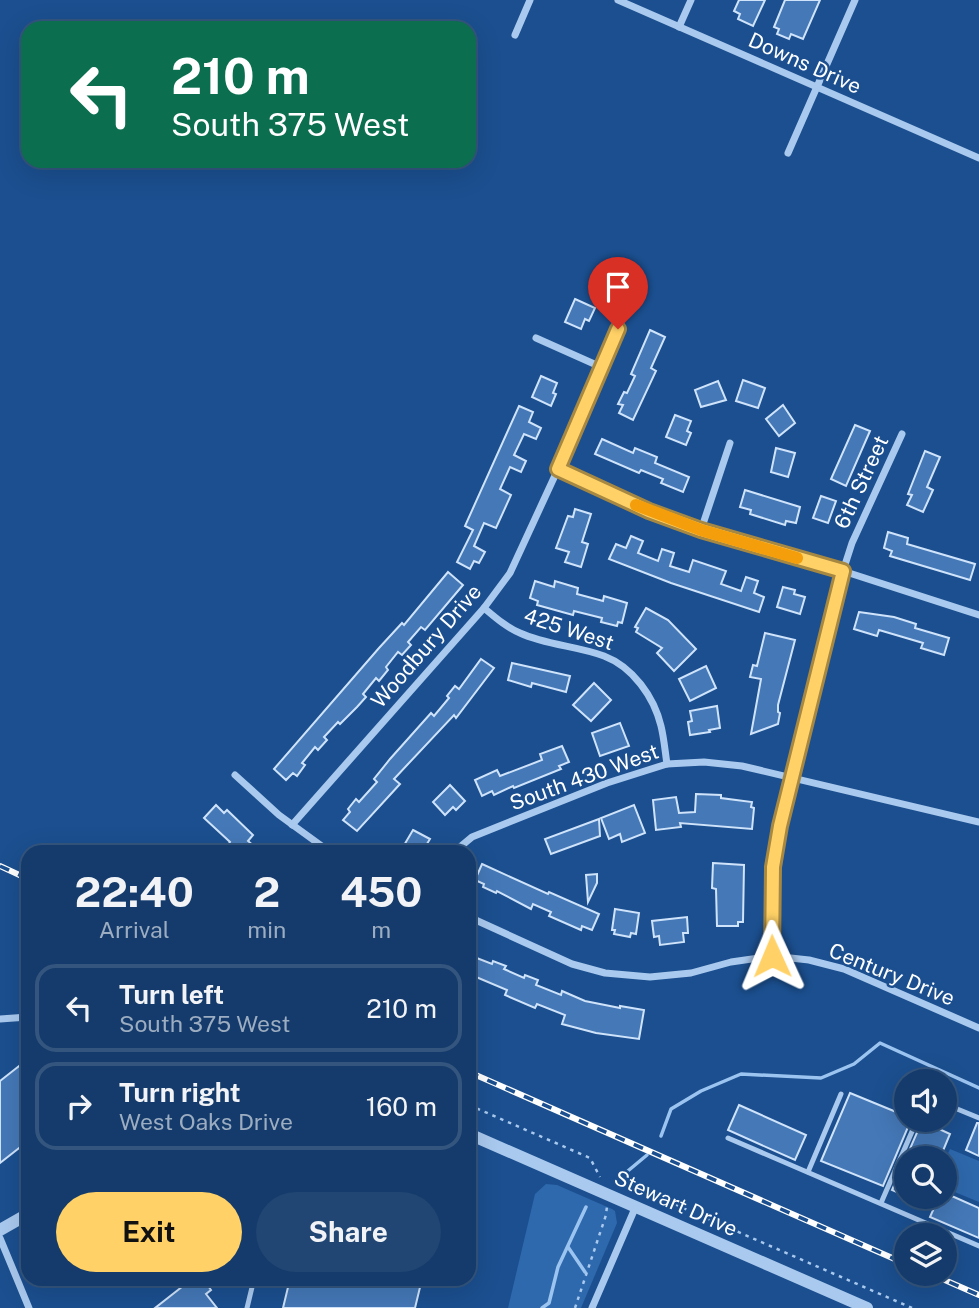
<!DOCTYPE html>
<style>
:root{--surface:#143b6b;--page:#214673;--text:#f1f3f6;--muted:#9dadc1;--line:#33557e;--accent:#ffd166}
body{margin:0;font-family:"Public Sans",sans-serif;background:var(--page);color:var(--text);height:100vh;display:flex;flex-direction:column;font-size:26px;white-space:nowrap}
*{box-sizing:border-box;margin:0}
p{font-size:23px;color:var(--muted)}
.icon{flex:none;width:38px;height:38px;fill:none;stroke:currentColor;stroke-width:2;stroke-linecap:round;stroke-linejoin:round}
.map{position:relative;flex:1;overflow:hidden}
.drawer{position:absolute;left:21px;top:845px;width:455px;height:441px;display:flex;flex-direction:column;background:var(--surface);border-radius:21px;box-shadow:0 7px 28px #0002,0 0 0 2px var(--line)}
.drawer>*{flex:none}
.top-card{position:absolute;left:21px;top:21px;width:455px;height:147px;border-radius:21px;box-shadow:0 7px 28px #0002,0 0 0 2px var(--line);background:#0b6e4f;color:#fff;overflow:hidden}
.buttons{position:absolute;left:894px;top:1069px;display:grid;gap:14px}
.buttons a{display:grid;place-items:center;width:63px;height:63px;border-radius:50%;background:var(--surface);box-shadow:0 7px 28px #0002,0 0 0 2px var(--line);font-size:35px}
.pin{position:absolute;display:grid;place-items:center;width:60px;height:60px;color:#fff;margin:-72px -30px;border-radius:50% 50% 50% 0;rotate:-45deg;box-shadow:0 0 7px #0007}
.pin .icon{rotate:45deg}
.me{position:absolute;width:77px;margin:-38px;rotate:359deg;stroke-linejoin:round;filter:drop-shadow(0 0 5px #0008)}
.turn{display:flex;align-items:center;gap:24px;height:147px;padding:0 35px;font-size:32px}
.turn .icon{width:91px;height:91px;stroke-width:2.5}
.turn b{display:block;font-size:49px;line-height:60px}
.eta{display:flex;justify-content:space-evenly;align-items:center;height:119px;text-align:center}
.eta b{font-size:42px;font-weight:700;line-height:49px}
.primary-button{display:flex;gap:14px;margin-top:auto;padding:14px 35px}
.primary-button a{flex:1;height:80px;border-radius:42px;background:var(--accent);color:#111;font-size:28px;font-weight:700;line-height:80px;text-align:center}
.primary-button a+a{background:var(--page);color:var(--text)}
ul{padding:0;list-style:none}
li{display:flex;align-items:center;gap:21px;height:88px;margin:0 14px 10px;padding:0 21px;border:4px solid var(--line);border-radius:21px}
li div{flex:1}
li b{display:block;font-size:26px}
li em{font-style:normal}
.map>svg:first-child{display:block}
</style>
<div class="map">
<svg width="979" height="1308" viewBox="0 0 979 1308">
<rect width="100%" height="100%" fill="#1b4f8f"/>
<g fill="#2e69ad">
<path d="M 950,1149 L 979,1161 L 979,1202 L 945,1188 L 945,1160 Z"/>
<path d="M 546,1184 L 557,1185 L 612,1209 L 615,1211 L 617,1223 L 581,1308 L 508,1308 L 535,1194 Z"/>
</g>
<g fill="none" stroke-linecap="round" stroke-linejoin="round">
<g stroke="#9cc4f0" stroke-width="3.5">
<path d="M 661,1136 L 671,1109 L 701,1091 L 741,1074 L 821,1078 L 854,1064 L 880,1043 L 979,1088"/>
<path d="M 617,1180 L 647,1155"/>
<path d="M 568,1247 L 585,1272"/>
<path d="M 542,1308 L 549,1303 L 558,1267 L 586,1207"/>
</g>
</g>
<g fill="#4478b7" stroke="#cfe3fa" stroke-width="2">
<path d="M 739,0 L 765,0 L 753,26 L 738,19 L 740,14 L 734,11 Z"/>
<path d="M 785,0 L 820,0 L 803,39 L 791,34 L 789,39 L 777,34 L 779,29 L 774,27 Z"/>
<path d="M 575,299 L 595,308 L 589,321 L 585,319 L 581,329 L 565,322 Z"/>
<path d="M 650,330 L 665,337 L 651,368 L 656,371 L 633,420 L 619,413 L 623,405 L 618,404 L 624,392 L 627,393 L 635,376 L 631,374 Z"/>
<path d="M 541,376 L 557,383 L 553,393 L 556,394 L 551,406 L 532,397 Z"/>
<path d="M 743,380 L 765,388 L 758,408 L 736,401 Z"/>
<path d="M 718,381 L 726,400 L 701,407 L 695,390 Z"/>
<path d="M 783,405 L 795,423 L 779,436 L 766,419 Z"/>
<path d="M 519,406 L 533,412 L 529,422 L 541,428 L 536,439 L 524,434 L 514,455 L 526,461 L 521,472 L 510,467 L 500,489 L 511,495 L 496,528 L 484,523 L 474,546 L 485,552 L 479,563 L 474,561 L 470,569 L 457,562 L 473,530 L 465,526 Z"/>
<path d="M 675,415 L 691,421 L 687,431 L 691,433 L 686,445 L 666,437 Z"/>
<path d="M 855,425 L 870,431 L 846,486 L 831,479 Z"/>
<path d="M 602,439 L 633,453 L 635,448 L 657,457 L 655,463 L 689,477 L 683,492 L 661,483 L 663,479 L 641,470 L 639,473 L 595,454 Z"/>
<path d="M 776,448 L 795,453 L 788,477 L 771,472 Z"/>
<path d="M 925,451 L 940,457 L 927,487 L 933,490 L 923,512 L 907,505 L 912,495 L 908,494 Z"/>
<path d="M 745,490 L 800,507 L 796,523 L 786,521 L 785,525 L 750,514 L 751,510 L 740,507 Z"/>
<path d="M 821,496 L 836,501 L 828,523 L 813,518 Z"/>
<path d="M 575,509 L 591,514 L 582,542 L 588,544 L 581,567 L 565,562 L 569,552 L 556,548 L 568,516 L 573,517 Z"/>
<path d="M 888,532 L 908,538 L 907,544 L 975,564 L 970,580 L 890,556 L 892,551 L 884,548 Z"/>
<path d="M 631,536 L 643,541 L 638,553 L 658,561 L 662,549 L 674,553 L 670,566 L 689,572 L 693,560 L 726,571 L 721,584 L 741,591 L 746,577 L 758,581 L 754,593 L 764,597 L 759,612 L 671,583 L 609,559 L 616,544 L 626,548 Z"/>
<path d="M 448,572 L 463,585 L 425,630 L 421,627 L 408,642 L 411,645 L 402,655 L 398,652 L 386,667 L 388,670 L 379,681 L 376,678 L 363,694 L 366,697 L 357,707 L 340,724 L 338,722 L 324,737 L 327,740 L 318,750 L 315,747 L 302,763 L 305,765 L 297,776 L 293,773 L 286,780 L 274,769 L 379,648 L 402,623 L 404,625 Z"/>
<path d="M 535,581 L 554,587 L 555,581 L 578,588 L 577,594 L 603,601 L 604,596 L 627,603 L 622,623 L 618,622 L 617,626 L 601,622 L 602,618 L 574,611 L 573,615 L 537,605 L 538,601 L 530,598 Z"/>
<path d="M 783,587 L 795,590 L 794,594 L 805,597 L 800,614 L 777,607 Z"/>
<path d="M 646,608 L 668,620 L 696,649 L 674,671 L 657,653 L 662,648 L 636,632 L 638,628 L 635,627 Z"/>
<path d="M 859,612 L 894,617 L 916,624 L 915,628 L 949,638 L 944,655 L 921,648 L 923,643 L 879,630 L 877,636 L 854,629 Z"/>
<path d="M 765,633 L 795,640 L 778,705 L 778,712 L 780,713 L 778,724 L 751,734 L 761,679 L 750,677 L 753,665 L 757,666 Z"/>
<path d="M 481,659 L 494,668 L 456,718 L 454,715 L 394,779 L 400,784 L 357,831 L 343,820 L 350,812 L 348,809 L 356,799 L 359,802 L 377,782 L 374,779 L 390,759 L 431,713 L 434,716 L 449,698 L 447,696 L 455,686 L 459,689 Z"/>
<path d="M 512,663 L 570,676 L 566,692 L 532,683 L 531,687 L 508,680 Z"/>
<path d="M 706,666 L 716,688 L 690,701 L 679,679 Z"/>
<path d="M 594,683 L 611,700 L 591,721 L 573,705 Z"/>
<path d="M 717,706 L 720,728 L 709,730 L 710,732 L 690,735 L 688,722 L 692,721 L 690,711 Z"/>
<path d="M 620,723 L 629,746 L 600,756 L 592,733 Z"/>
<path d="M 562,746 L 569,762 L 559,766 L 561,769 L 514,788 L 513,786 L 494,795 L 492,791 L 482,796 L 475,780 L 497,770 L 500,776 L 542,760 L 540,754 Z"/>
<path d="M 450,785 L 465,801 L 456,810 L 453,807 L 445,815 L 433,802 Z"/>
<path d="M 696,794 L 721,795 L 721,798 L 752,802 L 751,807 L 754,808 L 752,829 L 680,823 L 681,827 L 656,830 L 653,800 L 676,797 L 679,813 L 695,812 Z"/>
<path d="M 216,805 L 224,813 L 227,810 L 253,835 L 248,841 L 261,852 L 236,852 L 228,845 L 230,842 L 204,818 Z"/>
<path d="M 634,805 L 645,833 L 622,842 L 620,834 L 609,839 L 601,818 Z"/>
<path d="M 599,819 L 600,836 L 551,854 L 545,839 Z"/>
<path d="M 413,830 L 430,839 L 422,852 L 400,852 Z"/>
<path d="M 713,863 L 744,865 L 743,922 L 738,922 L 738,926 L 717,926 L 716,889 L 712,888 Z"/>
<path d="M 482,864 L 548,894 L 549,892 L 599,914 L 592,930 L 582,926 L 581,930 L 549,916 L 551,912 L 533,904 L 531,909 L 497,891 L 496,893 L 483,887 L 484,884 L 475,880 Z"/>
<path d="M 597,874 L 597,883 L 588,902 L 586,875 Z"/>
<path d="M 615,909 L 639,913 L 636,934 L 631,933 L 630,937 L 614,934 L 615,930 L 612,930 Z"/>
<path d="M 687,917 L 688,933 L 683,933 L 684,942 L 660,945 L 659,936 L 654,937 L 652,921 Z"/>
<path d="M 469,955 L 492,964 L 493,961 L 506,966 L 504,969 L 524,978 L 525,975 L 538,980 L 536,985 L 561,995 L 562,991 L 585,1001 L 620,1008 L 620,1006 L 644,1010 L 639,1039 L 596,1033 L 562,1024 L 565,1015 L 537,1004 L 535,1008 L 505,995 L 507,990 L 469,974 Z"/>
<path d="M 28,1059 L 28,1141 L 0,1163 L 0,1081 Z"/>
<path d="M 850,1093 L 906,1116 L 906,1120 L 911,1120 L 883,1186 L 821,1161 Z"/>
<path d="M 739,1105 L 806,1135 L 795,1160 L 728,1130 Z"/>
<path d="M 922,1121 L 950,1134 L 940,1158 L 906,1158 L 906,1196 L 892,1190 Z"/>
<path d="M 977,1123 L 979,1123 L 979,1156 L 966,1150 Z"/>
<path d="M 945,1193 L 979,1208 L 979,1238 L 930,1217 L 934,1208 L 909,1197 L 945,1197 Z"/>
<path d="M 192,1279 L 203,1279 L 211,1290 L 206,1294 L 217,1308 L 155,1308 Z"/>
<path d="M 290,1279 L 422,1279 L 415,1308 L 283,1308 Z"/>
</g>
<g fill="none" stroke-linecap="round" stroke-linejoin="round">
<g stroke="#a9c9ee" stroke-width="2.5" stroke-dasharray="3.5 5" stroke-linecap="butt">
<path d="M 469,1105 L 590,1158 L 600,1177"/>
<path d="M 635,1192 L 656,1196 L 912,1308"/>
<path d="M 575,1308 L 606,1215 L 607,1206"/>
</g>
<g stroke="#a9c9ee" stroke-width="5">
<path d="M 945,1104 L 979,1118"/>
<path d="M 728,1138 L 979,1246"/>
<path d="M 808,1172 L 841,1094"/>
<path d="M 881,1203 L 917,1120"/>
<path d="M 247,1308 L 254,1279"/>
</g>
<g stroke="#a9c9ee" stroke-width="7">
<path d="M 618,0 L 979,158"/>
<path d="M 679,27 L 691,0"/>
<path d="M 515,35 L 530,0"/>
<path d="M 788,153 L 855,0"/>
<path d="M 536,338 L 601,367"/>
<path d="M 558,469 L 649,511 L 701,530 L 843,571 L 979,615"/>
<path d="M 701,530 L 730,443"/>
<path d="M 484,608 C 496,618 506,627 520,633 C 546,645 577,646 604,656 C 633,667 654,697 661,726 C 664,738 665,751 667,764"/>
<path d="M 235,775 L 279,815 L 330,852"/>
<path d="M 292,825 L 484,608 L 510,573 L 558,469 L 626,309"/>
<path d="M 454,852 L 472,837 L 607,783 L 667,764 L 704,762 L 742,766 L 979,822"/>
<path d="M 469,917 L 572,964 L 605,973 L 650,977 L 691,973 L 731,962 L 772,956 L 809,960 L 844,969 L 979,1028"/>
<path d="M 772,956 L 773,867 L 780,826 L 843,571 L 852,543 L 902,434"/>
<path d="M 0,1019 L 28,1017"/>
<path d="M 0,1238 L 29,1308"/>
<path d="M 592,1308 L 636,1206"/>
</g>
<g stroke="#a9c9ee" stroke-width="12">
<path d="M 469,1134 L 867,1308"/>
<path d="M 0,1230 L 28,1214"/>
</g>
<defs>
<g id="rail">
<path d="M 0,866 L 28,879"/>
<path d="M 469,1072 L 906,1264"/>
<path d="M 931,1274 L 979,1295"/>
</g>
</defs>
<use href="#rail" stroke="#fff" stroke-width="6"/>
<use href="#rail" stroke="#1b4f8f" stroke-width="3.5" stroke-dasharray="10" stroke-linecap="butt"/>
</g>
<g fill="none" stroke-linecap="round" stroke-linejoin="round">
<defs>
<path id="route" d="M 618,329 L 558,469 L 649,511 L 701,530 L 843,571 L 780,826 L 773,867 L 772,956"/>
</defs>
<use href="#route" stroke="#a68842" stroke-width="18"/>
<use href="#route" stroke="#ffd166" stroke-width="12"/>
<path stroke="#f59e0b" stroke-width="12" d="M 636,505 L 701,530 L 797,558"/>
</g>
<g text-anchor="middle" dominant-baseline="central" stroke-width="5" stroke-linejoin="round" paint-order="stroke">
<g font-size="21" fill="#fff" stroke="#1b4f8f">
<text transform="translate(805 63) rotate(24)">Downs Drive</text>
<text transform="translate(861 482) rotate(-65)">6th Street</text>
<text transform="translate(569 629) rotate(18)">425 West</text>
<text transform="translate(426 646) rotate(-49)">Woodbury Drive</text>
<text transform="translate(584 777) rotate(-20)">South 430 West</text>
<text transform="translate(892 974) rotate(22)">Century Drive</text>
<text transform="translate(676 1203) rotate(24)">Stewart Drive</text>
</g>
</g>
</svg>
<div class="buttons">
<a><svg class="icon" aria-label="sound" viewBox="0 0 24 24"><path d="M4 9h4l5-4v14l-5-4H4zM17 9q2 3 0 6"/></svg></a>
<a><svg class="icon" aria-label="search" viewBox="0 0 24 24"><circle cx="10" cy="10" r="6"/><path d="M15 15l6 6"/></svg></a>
<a><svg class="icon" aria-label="layers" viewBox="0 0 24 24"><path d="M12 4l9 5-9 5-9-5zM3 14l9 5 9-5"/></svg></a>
</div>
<div class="pin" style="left:618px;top:329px;background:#d93025"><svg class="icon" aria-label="arrive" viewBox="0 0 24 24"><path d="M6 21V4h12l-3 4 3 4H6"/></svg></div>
<svg class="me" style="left:772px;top:956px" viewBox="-20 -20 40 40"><path d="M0-17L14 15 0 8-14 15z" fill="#ffd166" stroke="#fff" stroke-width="4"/></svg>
<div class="top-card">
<div class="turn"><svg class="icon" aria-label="left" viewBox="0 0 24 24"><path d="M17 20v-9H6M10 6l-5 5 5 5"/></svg><div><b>210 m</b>South 375 West</div></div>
</div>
<section class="drawer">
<div class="eta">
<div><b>22:40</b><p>Arrival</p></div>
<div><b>2</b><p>min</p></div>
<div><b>450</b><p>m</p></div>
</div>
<ul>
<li><svg class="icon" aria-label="left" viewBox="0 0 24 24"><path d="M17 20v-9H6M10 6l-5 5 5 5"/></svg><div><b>Turn left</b><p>South 375 West</p></div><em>210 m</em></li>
<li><svg class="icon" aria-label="right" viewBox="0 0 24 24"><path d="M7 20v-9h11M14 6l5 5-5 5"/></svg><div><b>Turn right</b><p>West Oaks Drive</p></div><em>160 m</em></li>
</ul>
<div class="primary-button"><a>Exit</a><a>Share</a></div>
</section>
</div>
